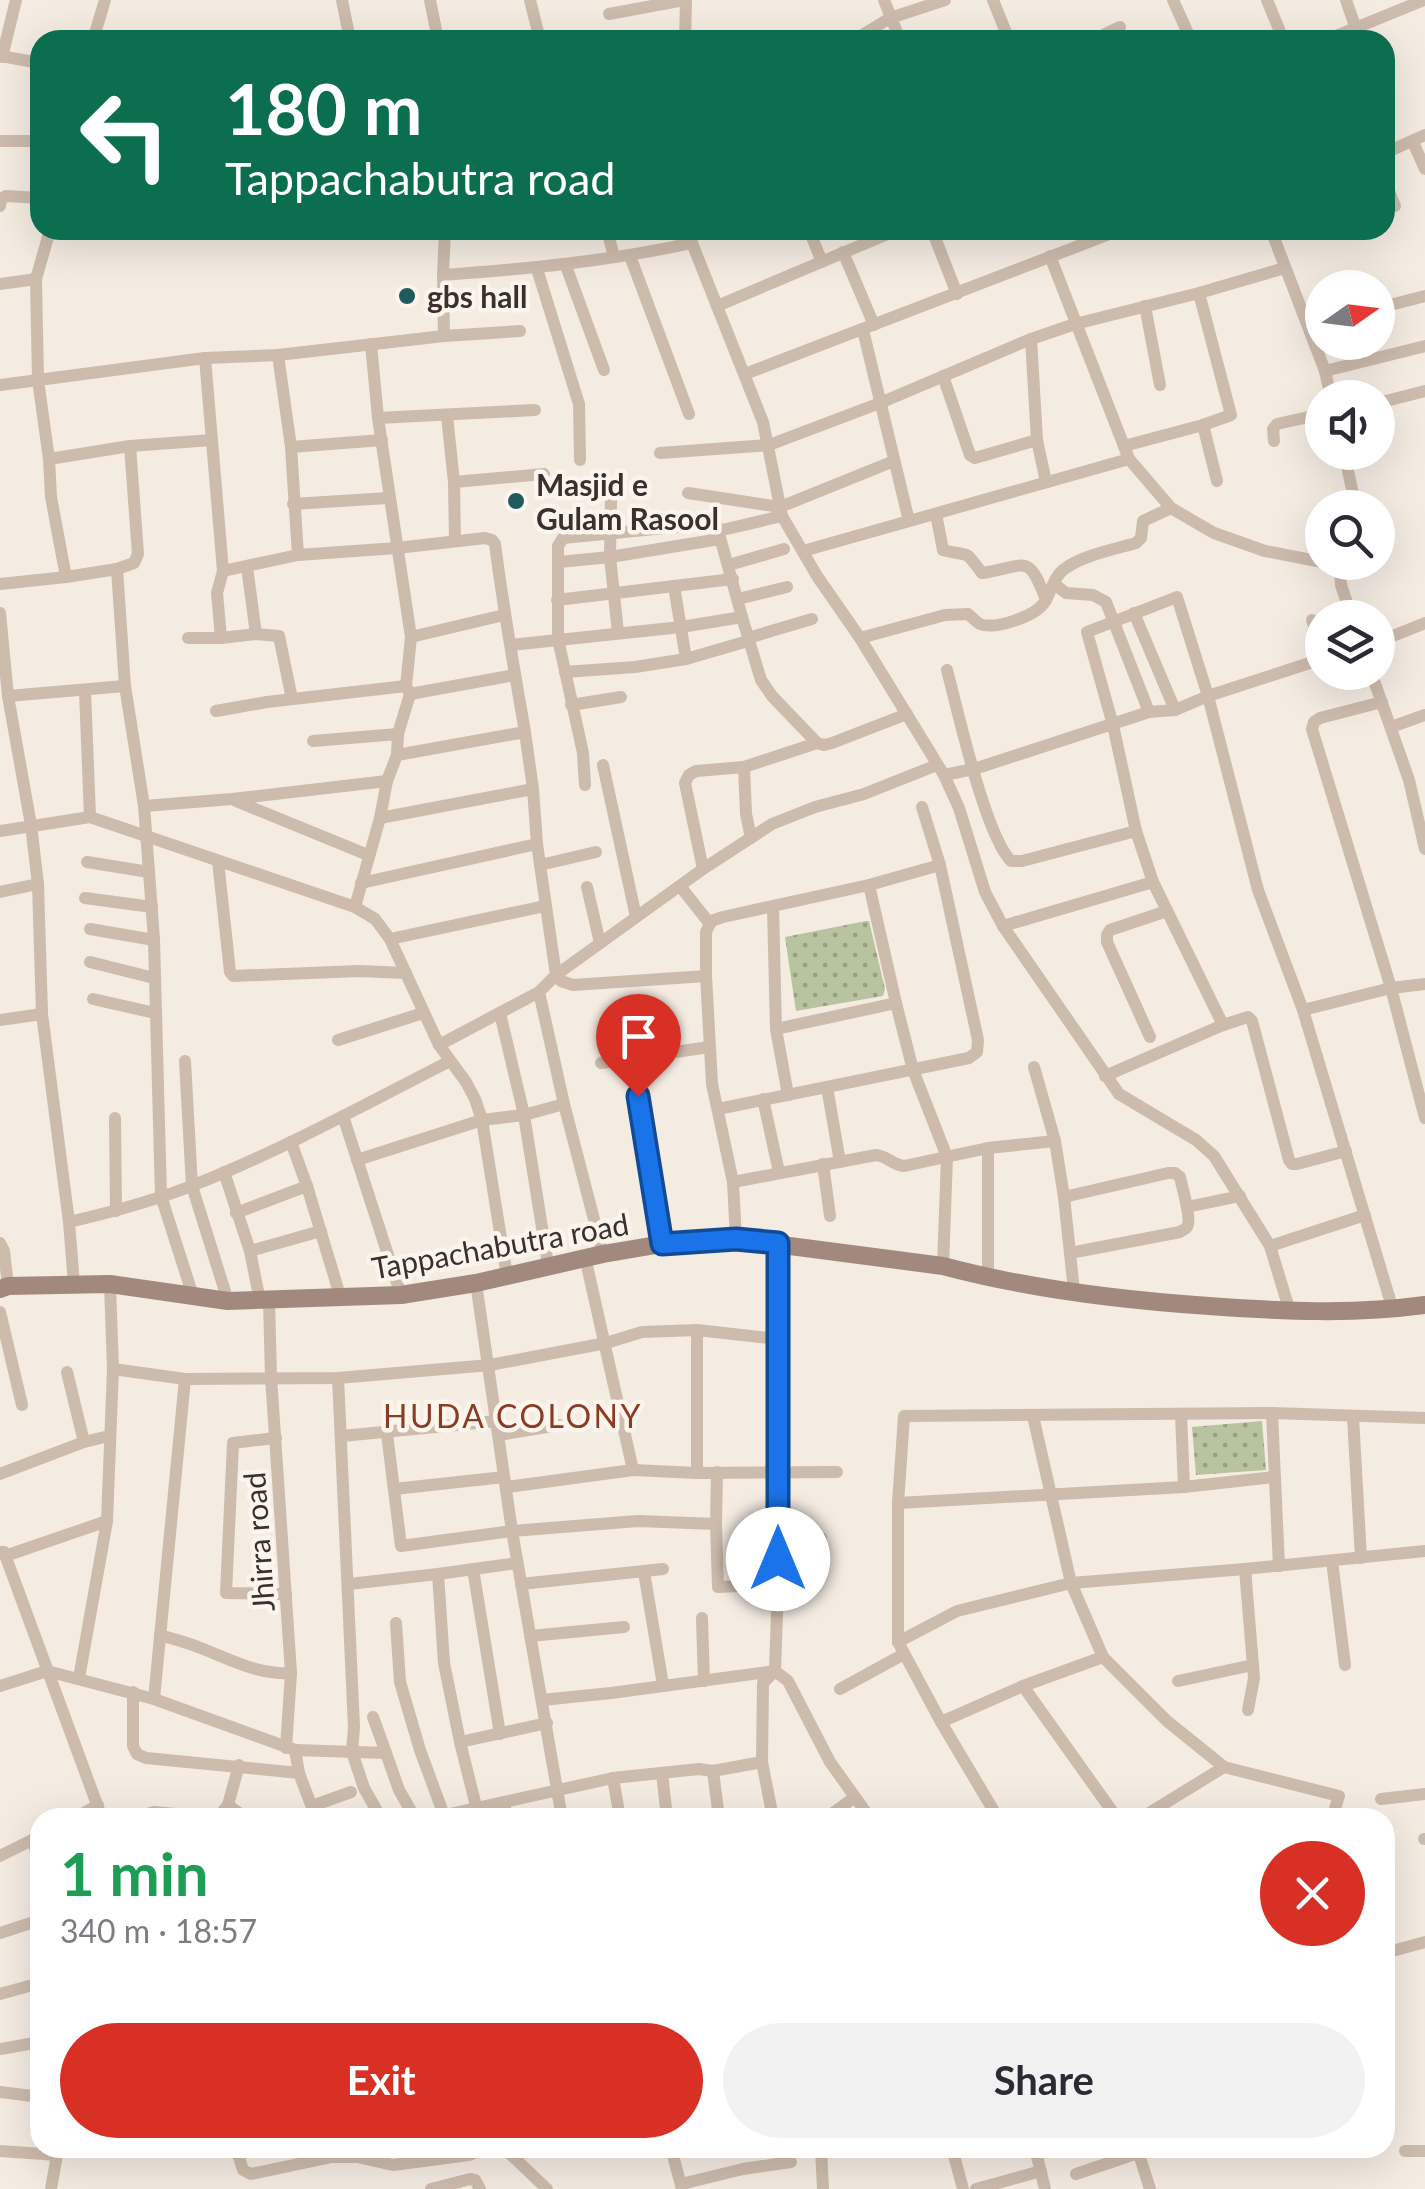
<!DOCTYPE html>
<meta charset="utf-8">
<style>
:root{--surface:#fff;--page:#f2f2f3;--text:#2b2b33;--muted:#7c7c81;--accent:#d93025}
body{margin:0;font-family:Lato,sans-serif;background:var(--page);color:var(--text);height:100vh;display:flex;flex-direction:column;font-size:38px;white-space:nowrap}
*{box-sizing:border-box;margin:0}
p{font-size:32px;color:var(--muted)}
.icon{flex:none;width:55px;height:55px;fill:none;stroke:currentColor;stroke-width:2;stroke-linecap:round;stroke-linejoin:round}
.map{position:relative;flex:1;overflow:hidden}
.panel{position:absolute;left:30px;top:1808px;width:1365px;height:350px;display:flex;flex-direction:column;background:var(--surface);border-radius:30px;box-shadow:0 10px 40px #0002}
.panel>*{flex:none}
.top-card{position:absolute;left:30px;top:30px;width:1365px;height:210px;border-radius:30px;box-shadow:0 10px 40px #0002;background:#0b6e4f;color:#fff;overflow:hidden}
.needle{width:65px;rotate:76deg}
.tools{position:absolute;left:1305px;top:270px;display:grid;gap:20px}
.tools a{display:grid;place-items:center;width:90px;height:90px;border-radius:50%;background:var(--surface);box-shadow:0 10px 40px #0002;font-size:50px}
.pin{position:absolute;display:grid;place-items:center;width:85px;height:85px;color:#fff;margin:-102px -42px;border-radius:50% 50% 50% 0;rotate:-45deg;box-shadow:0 0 10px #0007}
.pin .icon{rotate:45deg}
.me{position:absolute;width:110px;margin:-55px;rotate:0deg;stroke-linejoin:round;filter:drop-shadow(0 0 8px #0008)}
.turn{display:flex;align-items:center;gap:35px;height:210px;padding:0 30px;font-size:45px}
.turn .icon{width:130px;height:130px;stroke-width:2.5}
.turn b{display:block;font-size:70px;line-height:85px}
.round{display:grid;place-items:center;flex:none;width:105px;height:105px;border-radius:52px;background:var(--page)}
.headline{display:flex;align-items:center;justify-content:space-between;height:170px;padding:0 30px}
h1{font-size:60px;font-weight:700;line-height:75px;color:#1e9e55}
.cta{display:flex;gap:20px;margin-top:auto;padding:20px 30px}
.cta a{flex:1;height:115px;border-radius:60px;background:var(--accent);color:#fff;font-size:40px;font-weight:700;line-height:115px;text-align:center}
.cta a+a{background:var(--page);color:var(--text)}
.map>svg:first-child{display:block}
</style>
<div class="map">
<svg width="1425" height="2189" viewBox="0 0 1425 2189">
<defs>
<pattern id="park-dots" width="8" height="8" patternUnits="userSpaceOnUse" patternTransform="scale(2.5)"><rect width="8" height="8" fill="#b8c4a0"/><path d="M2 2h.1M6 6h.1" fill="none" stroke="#97a083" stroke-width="1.8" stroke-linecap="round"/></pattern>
</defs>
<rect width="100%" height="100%" fill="#f4ebe1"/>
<g fill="url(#park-dots)">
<path d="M 866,921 L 869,921 L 885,989 L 883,996 L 796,1011 L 785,937 Z"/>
<path d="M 1262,1421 L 1266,1470 L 1196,1475 L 1192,1427 Z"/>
</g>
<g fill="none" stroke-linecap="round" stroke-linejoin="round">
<g stroke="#cdbbac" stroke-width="12">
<path d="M 342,0 L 348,30"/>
<path d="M 430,0 L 438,40"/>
<path d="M 530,0 L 540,40"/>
<path d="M 884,0 L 900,40"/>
<path d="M 993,0 L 1009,40"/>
<path d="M 1173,0 L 1191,40"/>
<path d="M 1267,0 L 1283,39"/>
<path d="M 1346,0 L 1356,29"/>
<path d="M 609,14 L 684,0"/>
<path d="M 93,40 L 105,0"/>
<path d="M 685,40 L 686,0"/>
<path d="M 854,40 L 890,18 L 945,0"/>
<path d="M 1103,40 L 1105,34 L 1120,27"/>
<path d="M 1326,40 L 1424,0"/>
<path d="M 0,56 L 40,63"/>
<path d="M 2,57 L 16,0"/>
<path d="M 0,141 L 40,141"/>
<path d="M 1413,142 L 1425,169"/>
<path d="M 1385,153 L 1425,135"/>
<path d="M 1385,181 L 1395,206"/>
<path d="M 0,206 L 1,199 L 6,196 L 40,198"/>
<path d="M 607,230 L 614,257"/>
<path d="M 690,230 L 692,243 L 763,422 L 782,516 L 817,576 L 860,638 L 944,775 L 959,808 L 985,892 L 1003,926 L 1119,1094 L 1196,1140 L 1214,1156 L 1270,1246 L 1290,1312"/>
<path d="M 809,230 L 822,262"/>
<path d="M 932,230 L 957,294"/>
<path d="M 1271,230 L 1325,371 L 1331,398"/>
<path d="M 843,252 L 874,325"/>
<path d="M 630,256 L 689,414"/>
<path d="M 1050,256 L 1129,459 L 1171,508 L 1214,533 L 1265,551 L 1322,562"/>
<path d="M 566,266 L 604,370"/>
<path d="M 537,269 L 579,404 L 580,460"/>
<path d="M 443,275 C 527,269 609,261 692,243"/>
<path d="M 36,279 L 50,230"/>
<path d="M 0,284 L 36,279 L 38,380 L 0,385"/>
<path d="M 1199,293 L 1231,415 L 1203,425 L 1217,481"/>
<path d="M 717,306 L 897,230"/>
<path d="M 1145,306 L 1160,385"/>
<path d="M 1378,308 L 1425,296"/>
<path d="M 863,330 L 909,521"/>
<path d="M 444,336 L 520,331"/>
<path d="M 1031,339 L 1037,440 L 1046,482"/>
<path d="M 371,344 L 378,418"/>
<path d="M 278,355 L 291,447 L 298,555 L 397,548 L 485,538 L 492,540 L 495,544 C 503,607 514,669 525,732"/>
<path d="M 1325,371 L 1425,346"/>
<path d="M 745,374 L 1120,230"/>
<path d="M 943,376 L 970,455 L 975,458 L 1037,440"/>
<path d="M 1378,403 L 1425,391"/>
<path d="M 447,416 L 454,482 L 455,541"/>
<path d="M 1274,441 L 1273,429 L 1277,424 L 1322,414"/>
<path d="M 1124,446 L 1203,425"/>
<path d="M 291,447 L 382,440"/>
<path d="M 1344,452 L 1356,508"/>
<path d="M 660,453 L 769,445 L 880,403 L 1031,339 L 1075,324 L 1199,293 L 1285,268"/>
<path d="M 49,459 L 130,446 L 212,440"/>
<path d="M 454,482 L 544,474"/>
<path d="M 688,493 L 780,507 L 894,461"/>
<path d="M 611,500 L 610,557 L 618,633"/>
<path d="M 293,504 L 388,498"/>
<path d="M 936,514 L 943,550 C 972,558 962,547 982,573 C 1027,566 1028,552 1046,600"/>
<path d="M 718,531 L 782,516"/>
<path d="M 803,551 L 1129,459"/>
<path d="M 559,562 L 610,557 L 720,539"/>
<path d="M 1343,562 L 1340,567 L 1341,585 L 1352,618"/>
<path d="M 729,565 L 784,549"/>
<path d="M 247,567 L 256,634"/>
<path d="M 117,569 L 134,563 L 138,554 L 130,446"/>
<path d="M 223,571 L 298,555"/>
<path d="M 0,584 L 66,577"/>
<path d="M 1054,584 L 1066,593 L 1093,595 L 1106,602 L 1149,712"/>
<path d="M 674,586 L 686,659"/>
<path d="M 738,599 L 787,587"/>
<path d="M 557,600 L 733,579"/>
<path d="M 0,613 L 8,696 L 31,825 L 38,884 L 42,1014 L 69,1222 L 74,1284"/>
<path d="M 1134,613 L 1175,710"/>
<path d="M 1312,620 L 1322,652"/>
<path d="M 411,637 L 504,615"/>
<path d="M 188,638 L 221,638 L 217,593 L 223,571 L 205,358"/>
<path d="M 221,638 L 256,634 L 279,636 L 292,699"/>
<path d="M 748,638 L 812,619"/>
<path d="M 860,638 L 945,615 L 968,614 C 972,617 976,622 980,624 C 996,630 1035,616 1044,603 C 1051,593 1053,578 1063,570 C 1080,556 1115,549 1136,543 L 1141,538 L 1143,521 L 1171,508"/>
<path d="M 1378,642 L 1425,623"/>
<path d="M 511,645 L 681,627 L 742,617"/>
<path d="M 947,670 C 958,711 985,835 1011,861 L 1022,861 L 1136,831"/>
<path d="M 565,672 L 635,667 L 686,659 L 748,641"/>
<path d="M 1371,672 L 1409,780 L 1425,849"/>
<path d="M 85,691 L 90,817"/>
<path d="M 410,694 L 515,675"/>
<path d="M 8,696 L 125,686"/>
<path d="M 1382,702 L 1320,718 L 1314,722 L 1312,729 L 1391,988 L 1425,1118"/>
<path d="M 571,705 L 621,697"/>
<path d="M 216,711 L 267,702 L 406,686"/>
<path d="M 1391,727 L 1425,715"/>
<path d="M 313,741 L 398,734"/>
<path d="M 397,755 L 525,732 L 533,789 L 537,844 L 556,975 L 561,981 L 573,985 L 706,976"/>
<path d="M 603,765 L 636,917"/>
<path d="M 944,775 L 974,769 L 1149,712 L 1175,710 L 1208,696 L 1322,659"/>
<path d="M 585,785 L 583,753 L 558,639 L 558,546 L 563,538 L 716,523 L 742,617 L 761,680 L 772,696 L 817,743 L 824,745 L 832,743 L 907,714"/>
<path d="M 236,801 L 368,855"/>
<path d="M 144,806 L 232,799 L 387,781"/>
<path d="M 922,807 L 940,865"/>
<path d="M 380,818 L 533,789"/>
<path d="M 0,831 L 90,817 L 355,907 L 375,919 L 390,939 L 439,1045 L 466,1082 L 475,1099 L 482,1120 L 507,1276"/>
<path d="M 751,838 L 746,814 L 744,767 L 817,743"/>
<path d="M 218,861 L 230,972 L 233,976 L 359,971 L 406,973"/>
<path d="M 87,862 L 149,872"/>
<path d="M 540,865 L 596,852"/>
<path d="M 703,869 L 685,783 L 689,775 L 696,771 L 744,767"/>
<path d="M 361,883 L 537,844"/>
<path d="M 869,885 L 896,1003 L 913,1070 L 947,1157 L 943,1266"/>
<path d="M 680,886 L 710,924"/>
<path d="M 587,887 L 600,943"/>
<path d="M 0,892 L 38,884"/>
<path d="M 85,898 L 152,907"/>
<path d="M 355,907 L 380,818 L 387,781 L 397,755 L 398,734 L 410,694 L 406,686 L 411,637 L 378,418 L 535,410"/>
<path d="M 773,907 L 776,1029 L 788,1095"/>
<path d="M 1003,926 L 1153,882"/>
<path d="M 90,929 L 154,940"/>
<path d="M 390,939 L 545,906"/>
<path d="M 90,962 L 154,978"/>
<path d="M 539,992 L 564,1104"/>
<path d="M 93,999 L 155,1013"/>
<path d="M 1303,1010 L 1391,988 L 1425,984"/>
<path d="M 500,1013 L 524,1115 L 548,1265"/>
<path d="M 0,1020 L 42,1014"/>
<path d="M 776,1029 L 896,1003"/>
<path d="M 1150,1037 L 1107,942 L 1107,935 L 1110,930 L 1167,911"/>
<path d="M 338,1040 L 423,1013"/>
<path d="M 439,1045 L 539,992 L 556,975 L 703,869 L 772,824 L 815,807 L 864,794 L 937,765"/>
<path d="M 632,1060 L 662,1244"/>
<path d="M 185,1061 L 192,1186 L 228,1301"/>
<path d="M 601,1063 L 709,1047"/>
<path d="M 1034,1067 L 1055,1141 L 1064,1197 L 1168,1173 L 1175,1173 L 1180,1177 C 1182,1187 1192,1219 1187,1227 C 1185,1230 1182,1230 1180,1232 L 1070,1253 L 1074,1291"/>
<path d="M 1105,1076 L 1223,1025"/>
<path d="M 827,1087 L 840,1162"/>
<path d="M 763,1099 L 779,1172"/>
<path d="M 718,1109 L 969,1058 L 977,1052 L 978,1040 L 940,865 L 869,885 L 723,917 L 711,921 L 706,932 L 706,976 L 712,1084 L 733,1182 L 736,1239"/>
<path d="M 343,1116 L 401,1295"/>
<path d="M 115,1118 L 116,1211"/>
<path d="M 291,1142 L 307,1186 L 341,1299"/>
<path d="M 988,1148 L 988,1277"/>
<path d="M 1346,1151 L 1297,1164 L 1292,1164 L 1289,1160 L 1252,1021 L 1248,1017 L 1223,1025 L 1153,882 L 1136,831 L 1113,725 L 1087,632 L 1177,597 L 1208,696 L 1258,890 L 1303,1010 L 1393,1310"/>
<path d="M 357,1160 L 482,1120 L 524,1115 L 564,1104 L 603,1254"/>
<path d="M 823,1164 L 830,1216"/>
<path d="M 224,1172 L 250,1251 L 260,1301"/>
<path d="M 733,1182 L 876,1155 C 887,1156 893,1165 904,1166 L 988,1148 L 1055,1141"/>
<path d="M 1064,1197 L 1070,1253"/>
<path d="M 1187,1207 L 1240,1196"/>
<path d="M 236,1213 L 307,1186"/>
<path d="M 69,1222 C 112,1212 154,1201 194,1185 C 282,1150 366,1104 450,1061"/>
<path d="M 0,1243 L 4,1251 L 8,1286"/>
<path d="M 1270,1246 L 1365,1215"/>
<path d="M 250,1251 L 321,1231"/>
<path d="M 476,1283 L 512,1531 L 562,1818"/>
<path d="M 193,1296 L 161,1196 L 154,940 L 149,872 L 144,806 L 125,686 L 117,569 L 66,577 L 51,497 L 49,459 L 38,380 L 205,358 L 278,355 L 444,336 L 443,275 L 445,230"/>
<path d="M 269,1300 L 271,1377 L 291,1673 L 286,1748"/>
<path d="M 0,1312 L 22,1405"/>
<path d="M 697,1330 L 697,1473"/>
<path d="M 113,1369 L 185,1379 L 338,1378 L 490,1365 L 606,1343 L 642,1332 L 697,1330 L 777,1339"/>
<path d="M 67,1372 L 84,1442"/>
<path d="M 338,1378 L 354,1727 L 352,1752 L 364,1788 L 381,1818"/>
<path d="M 1272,1413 L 1279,1566"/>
<path d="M 1181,1414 L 1184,1487"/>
<path d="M 1033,1416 L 1071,1583 L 1103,1657 L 1167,1721 L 1224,1767 L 1339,1796 L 1332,1818"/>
<path d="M 1353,1417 L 1361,1558"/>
<path d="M 387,1434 L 401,1546 L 512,1531 L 638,1521 L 716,1524 L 717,1472"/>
<path d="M 499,1435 L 559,1425"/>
<path d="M 342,1436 L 497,1421"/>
<path d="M 276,1438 L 233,1443 L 226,1593 L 286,1594"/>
<path d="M 633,1470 L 697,1473 L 837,1472"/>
<path d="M 0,1474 L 84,1442 L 109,1436"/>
<path d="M 507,1487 L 633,1470 L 585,1257"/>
<path d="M 394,1489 L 504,1477"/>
<path d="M 898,1503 L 1184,1487 L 1275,1477"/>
<path d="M 716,1524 L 718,1587 L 778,1584"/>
<path d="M 778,1535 L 821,1538"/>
<path d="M 0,1552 L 4,1552 L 102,1818"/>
<path d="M 5,1556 L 107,1521"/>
<path d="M 1332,1561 L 1345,1665"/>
<path d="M 473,1569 L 500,1734"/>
<path d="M 1245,1569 L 1254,1678 L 1248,1710"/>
<path d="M 644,1572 L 663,1685"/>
<path d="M 438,1574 L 444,1663 L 460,1742 L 479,1818"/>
<path d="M 349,1584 L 438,1574 L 517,1563"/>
<path d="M 521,1584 L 663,1569"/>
<path d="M 702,1618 L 704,1681"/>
<path d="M 396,1623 L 400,1682 L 420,1750 L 445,1818"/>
<path d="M 160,1635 C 173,1639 186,1642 198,1647 C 230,1659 257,1675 291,1673"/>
<path d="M 530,1636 L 624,1627"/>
<path d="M 898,1642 L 957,1611 L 1071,1583 L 1245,1569 L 1425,1551"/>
<path d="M 79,1678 L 107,1521 L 113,1369 L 110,1284"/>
<path d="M 1178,1681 L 1253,1665"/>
<path d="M 0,1686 L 47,1671 L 154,1699 L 185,1379"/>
<path d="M 1023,1686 L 1117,1818"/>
<path d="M 840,1689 L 904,1654"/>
<path d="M 133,1692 L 133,1746 L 137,1754 L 146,1758 L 299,1773"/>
<path d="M 154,1699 L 295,1750 L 299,1773 L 316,1818"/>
<path d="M 542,1700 L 611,1693 L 775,1671 L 788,1681 L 830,1762 L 870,1818"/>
<path d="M 941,1722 L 1023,1686 L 1103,1657"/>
<path d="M 460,1742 L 547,1723"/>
<path d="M 295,1750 L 386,1753 L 373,1717"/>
<path d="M 386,1753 L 399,1790 L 415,1818"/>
<path d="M 713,1771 L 719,1818"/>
<path d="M 662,1773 L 667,1818"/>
<path d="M 613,1778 L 620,1818"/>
<path d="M 1381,1799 L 1425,1794"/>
<path d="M 504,1802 L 507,1818"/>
<path d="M 228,1805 L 246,1818"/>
<path d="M 312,1806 L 351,1792"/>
<path d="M 75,1818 L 98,1805"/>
<path d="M 144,1818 L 147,1814 L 154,1812 L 209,1817 L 221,1814 L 228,1805 L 239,1765"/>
<path d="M 432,1818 L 613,1778 L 699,1769 L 713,1771 L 762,1762"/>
<path d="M 773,1818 L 762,1762 L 763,1683 L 775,1671 L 778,1584 L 778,1243"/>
<path d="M 826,1818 L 855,1797"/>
<path d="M 998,1818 L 941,1722 L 898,1642 L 898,1503 L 904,1416 L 1272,1413 L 1425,1418"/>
<path d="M 1141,1818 L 1224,1767"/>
<path d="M 1424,1839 L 1425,1839"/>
<path d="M 32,1840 L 40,1862"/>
<path d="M 0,1856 L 40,1836"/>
<path d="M 0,1933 L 40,1920"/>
<path d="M 1385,1950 L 1396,1950 L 1425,1942"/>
<path d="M 0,1994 L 40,1983"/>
<path d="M 0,2049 L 40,2042"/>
<path d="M 0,2092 L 40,2097"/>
<path d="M 236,2148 L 243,2170 L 251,2174 L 332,2157 L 357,2157 L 393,2165 L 469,2155 L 487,2148"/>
<path d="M 504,2148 L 547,2189"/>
<path d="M 671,2148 L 682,2189"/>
<path d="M 821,2148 L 823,2189"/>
<path d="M 952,2148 L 963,2189"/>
<path d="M 1035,2148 L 1045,2189"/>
<path d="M 1137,2148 L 1150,2189"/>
<path d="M 0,2151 L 57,2155"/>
<path d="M 1405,2151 L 1425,2151"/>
<path d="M 1076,2174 L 1138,2153"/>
<path d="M 681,2184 L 743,2169 L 791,2162"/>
<path d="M 51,2189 L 57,2155 L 61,2148"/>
<path d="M 431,2189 L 470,2179 L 475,2180 L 480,2189"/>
<path d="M 976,2189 L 1041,2171"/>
</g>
<path stroke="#a18a7d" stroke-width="18" d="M 0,1289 L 8,1286 L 110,1284 L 228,1301 L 401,1295 L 476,1283 L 603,1254 L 662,1244 L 736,1239 L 943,1266 C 1029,1289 1120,1300 1209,1306 C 1281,1311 1353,1315 1425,1305"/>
</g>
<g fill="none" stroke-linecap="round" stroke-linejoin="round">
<defs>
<path id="route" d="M 638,1096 L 662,1244 L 736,1239 L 778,1243 L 778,1559"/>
</defs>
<use href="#route" stroke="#114b97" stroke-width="25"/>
<use href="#route" stroke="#1a73e8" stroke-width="18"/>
</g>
<g fill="#1f5a5e" stroke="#fbf5ee" stroke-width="4">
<circle cx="407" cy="296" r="10"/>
<circle cx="516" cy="501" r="10"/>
</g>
<g text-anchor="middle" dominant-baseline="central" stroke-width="9" stroke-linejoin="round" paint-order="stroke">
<g font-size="30" font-weight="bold" fill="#3b302b" stroke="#fbf5ee" text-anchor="start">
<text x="427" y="296">gbs hall</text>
<text x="536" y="484">Masjid e<tspan x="536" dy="34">Gulam Rasool</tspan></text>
</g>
<g font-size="30" fill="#3b302b" stroke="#fbf5ee">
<text transform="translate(500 1245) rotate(-10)">Tappachabutra road</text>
<text transform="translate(258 1542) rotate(-94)">Jhirra road</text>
</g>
<g font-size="32" letter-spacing="2.5" fill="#8c3b22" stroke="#fbf5ee">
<text x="513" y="1415">HUDA COLONY</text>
</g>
</g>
</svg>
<div class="tools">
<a><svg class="needle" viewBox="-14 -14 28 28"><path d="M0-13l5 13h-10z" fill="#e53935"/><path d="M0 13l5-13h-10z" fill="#7c7c81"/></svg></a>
<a><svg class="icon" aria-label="sound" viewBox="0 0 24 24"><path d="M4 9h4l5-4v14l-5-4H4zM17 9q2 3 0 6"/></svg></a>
<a><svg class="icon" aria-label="search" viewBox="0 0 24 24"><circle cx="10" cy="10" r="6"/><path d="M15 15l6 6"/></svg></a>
<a><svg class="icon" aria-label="layers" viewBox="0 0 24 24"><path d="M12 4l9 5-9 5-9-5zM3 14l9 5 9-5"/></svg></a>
</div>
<div class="pin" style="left:638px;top:1096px;background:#d93025"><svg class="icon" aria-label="arrive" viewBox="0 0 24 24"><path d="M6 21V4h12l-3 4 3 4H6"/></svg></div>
<svg class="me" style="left:778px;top:1559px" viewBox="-20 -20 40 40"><circle r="19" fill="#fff"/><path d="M0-13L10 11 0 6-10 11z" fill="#1a73e8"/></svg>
<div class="top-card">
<div class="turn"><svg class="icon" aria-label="left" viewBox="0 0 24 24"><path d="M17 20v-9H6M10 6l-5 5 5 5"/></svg><div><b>180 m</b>Tappachabutra road</div></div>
</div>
<section class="panel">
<div class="headline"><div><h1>1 min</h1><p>340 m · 18:57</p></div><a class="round" style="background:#d93025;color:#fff"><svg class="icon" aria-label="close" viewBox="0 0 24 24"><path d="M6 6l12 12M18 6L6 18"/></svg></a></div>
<div class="cta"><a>Exit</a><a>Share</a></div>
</section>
</div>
